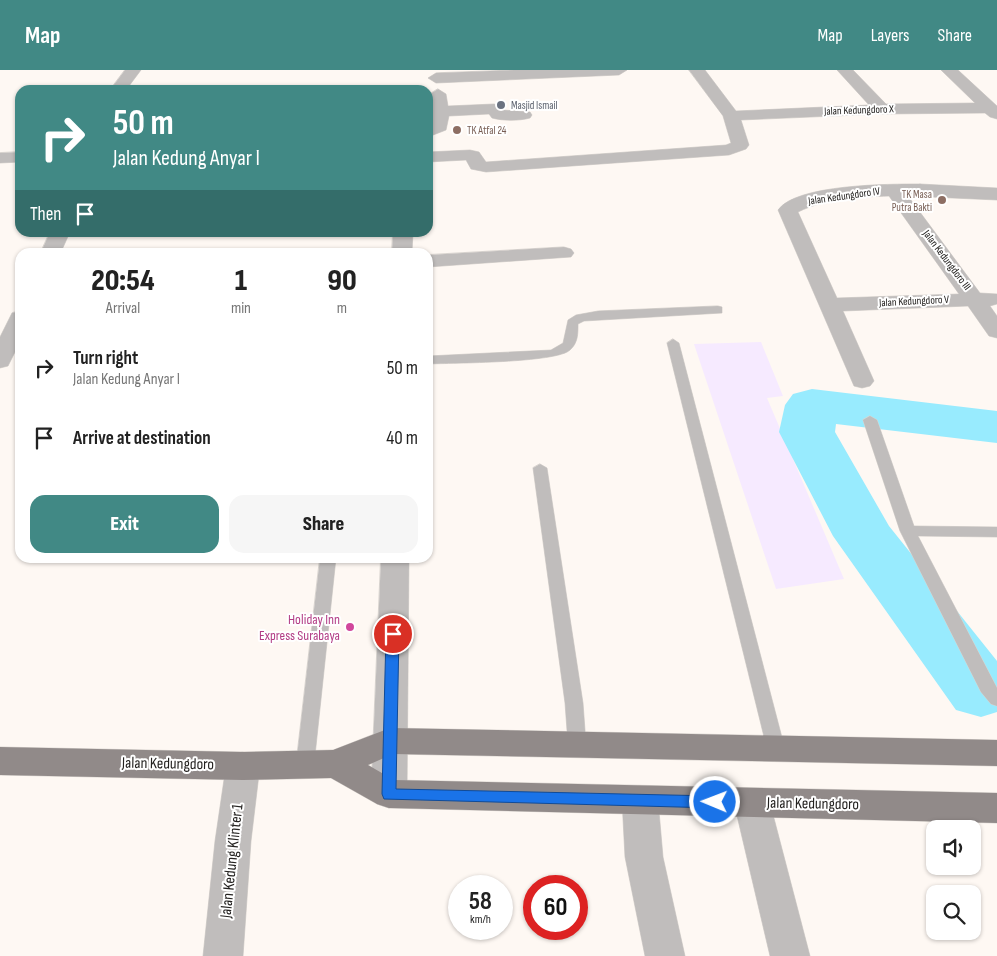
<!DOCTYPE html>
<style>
:root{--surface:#fff;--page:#f6f6f6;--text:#222;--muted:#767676;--accent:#418985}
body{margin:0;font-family:"Sofia Sans Condensed",sans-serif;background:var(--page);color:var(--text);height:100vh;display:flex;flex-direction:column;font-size:19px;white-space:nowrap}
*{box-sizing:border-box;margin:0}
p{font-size:16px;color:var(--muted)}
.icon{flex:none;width:28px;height:28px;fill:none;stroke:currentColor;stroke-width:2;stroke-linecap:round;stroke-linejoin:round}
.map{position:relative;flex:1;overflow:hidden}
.drawer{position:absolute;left:15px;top:178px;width:418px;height:315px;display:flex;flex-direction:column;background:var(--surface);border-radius:15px;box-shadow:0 1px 4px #0004}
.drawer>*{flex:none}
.top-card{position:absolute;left:15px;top:15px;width:418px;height:152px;border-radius:15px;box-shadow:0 1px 4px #0004;background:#418985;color:#fff;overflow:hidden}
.fabs{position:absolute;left:926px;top:750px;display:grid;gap:10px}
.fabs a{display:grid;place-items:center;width:55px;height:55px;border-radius:10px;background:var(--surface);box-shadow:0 1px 4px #0004;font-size:25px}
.speed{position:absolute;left:448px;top:805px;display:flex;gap:10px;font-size:25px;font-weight:700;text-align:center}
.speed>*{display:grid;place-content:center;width:65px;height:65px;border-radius:50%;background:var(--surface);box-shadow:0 1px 4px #0004;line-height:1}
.speed small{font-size:12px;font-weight:400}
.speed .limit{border:8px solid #d22;background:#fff;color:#111}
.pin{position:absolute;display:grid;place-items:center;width:42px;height:42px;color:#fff;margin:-21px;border:2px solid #fff;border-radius:50%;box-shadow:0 1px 5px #0007}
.me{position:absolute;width:55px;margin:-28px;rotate:271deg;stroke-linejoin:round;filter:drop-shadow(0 0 4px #0008)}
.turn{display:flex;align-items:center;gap:18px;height:105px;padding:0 15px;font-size:22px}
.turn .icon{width:65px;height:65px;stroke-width:2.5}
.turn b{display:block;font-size:35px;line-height:42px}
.then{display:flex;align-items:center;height:48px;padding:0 15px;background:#0003;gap:10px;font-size:19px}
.eta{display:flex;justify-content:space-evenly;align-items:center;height:85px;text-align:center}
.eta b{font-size:30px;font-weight:800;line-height:35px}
.cta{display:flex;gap:10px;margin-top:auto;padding:10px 15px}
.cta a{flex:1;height:58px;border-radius:15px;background:var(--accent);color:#fff;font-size:20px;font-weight:800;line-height:58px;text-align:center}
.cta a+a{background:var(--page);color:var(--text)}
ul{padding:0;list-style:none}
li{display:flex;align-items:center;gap:15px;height:70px;padding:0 15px}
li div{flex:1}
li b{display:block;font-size:19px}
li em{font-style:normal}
header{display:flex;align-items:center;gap:30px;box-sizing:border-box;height:70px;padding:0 25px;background:var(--accent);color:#fff}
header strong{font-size:24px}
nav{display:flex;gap:28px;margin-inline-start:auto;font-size:18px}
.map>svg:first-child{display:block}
</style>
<header>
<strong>Map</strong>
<nav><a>Map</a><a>Layers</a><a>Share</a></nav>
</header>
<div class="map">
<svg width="997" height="886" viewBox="0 0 997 886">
<rect width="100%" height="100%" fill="#fef8f3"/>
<path fill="#f6eaff" d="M 761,272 L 783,326 L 767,328 L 844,509 L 776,519 L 694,274 Z"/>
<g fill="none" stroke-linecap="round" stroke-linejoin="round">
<path fill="#98ebfe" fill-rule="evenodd" d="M 812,319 L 997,341 L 997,373 L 836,354 L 835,362 L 889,456 L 997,591 L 997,642 L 981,647 L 956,640 L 833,466 L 779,362 L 785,335 L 793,324 Z"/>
<defs>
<g id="service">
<path d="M 718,236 L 722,237 L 722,243 L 584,251 L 578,254 C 578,264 578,273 570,280 C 557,293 451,293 428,294 L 428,286 L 551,280 L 563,273 L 568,250 L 576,245 L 598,241 Z"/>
<path d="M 673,269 L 679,273 L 785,679 L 783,684 L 776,686 L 769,684 L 767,679 L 667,273 Z"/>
<path d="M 870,346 L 877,350 L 914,456 L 997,457 L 997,467 L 918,466 L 997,618 L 997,636 L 991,634 L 981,622 L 900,461 L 863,350 Z"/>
<path d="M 540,394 L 547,398 L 583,633 L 586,674 L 584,679 L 577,681 L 570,679 L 568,674 L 565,633 L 533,398 Z"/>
<path d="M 320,488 L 336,488 L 314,695 L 312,700 L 305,702 L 298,700 L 296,695 Z"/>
</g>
<g id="minor">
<path d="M 125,0 L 141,0 L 126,20 L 110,20 Z"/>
<path d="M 514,0 L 627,0 L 619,5 L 436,13 L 428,8 L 436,3 Z"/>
<path d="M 689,0 L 705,0 L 736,41 L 869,35 L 837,0 L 853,0 L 886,34 L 975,33 L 941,0 L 958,0 L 997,36 L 997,49 L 990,47 L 985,43 L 882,44 L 741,50 L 749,75 L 746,79 L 729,85 L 486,102 L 471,99 L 466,90 L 428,92 L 428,82 L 470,80 L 479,82 L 486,92 L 726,75 L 731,73 L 723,46 Z"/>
<path d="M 438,19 L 446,24 L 448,36 L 494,34 L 500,36 L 503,40 L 530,42 L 532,45 L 530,48 C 519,51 503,51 492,48 L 489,44 L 449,46 L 446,60 L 428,67 L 428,56 L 432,54 L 433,41 L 430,24 Z"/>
<path d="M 20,82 L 20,92 L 0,93 L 0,83 Z"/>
<path d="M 920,114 L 997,118 L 997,130 L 908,126 L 980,223 L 997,224 L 997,234 L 990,236 L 997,246 L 997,268 L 989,266 L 968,236 L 843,241 L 874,311 L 870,316 L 862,318 L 854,316 L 778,140 C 796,114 890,114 920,114 ZM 889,126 L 959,224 L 837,228 L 798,142 C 827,128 858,127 889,126 Z"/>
<path d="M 50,162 L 70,162 L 61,182 L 41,182 Z"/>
<path d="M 393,162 L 413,162 L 412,182 L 392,182 Z"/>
<path d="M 564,177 L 571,179 L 574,183 L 571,187 L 428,197 L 428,185 Z"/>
<path d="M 20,241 L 20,272 L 8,296 L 0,298 L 0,267 L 12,243 Z"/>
<path d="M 381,488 L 409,488 L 407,724 L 401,734 L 389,738 L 377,734 L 371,724 Z"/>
<path d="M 243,682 L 255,686 L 260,696 L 251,771 L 243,886 L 203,886 L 215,771 L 226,696 L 231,686 Z"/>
<path d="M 640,716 L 653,720 L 658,730 L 663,787 L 685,886 L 645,886 L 625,787 L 622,730 L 627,720 Z"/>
<path d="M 752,719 L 765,723 L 770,733 L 810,886 L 770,886 L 734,733 L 739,723 Z"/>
</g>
<path id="primary" d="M 390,658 L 997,670 L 997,696 L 393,684 L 368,695 L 394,710 L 997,723 L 997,753 L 389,738 L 377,734 L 331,708 L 243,710 L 0,705 L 0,677 L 243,682 L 333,680 Z"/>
</defs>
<use href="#service" stroke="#dbd6d1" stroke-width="1"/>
<use href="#minor" stroke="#dbd6d1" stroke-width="1"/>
<use href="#primary" stroke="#dbd6d1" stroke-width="1"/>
<use href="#service" fill="#c0bdbc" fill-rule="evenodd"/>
<use href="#minor" fill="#c0bdbc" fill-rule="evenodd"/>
<use href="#primary" fill="#918a89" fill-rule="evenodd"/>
</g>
<path fill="#1a73e8" stroke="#114b97" d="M 393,559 L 399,564 L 396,719 L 715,726 L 720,728 L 722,732 L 720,736 L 715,738 L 384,729 L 382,724 L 386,564 Z"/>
<circle fill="#6b7280" stroke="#fff" stroke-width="2" cx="501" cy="35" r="5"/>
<g fill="#8d6e63" stroke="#fff" stroke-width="2">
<circle cx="457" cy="60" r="5"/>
<circle cx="942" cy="130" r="5"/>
</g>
<circle fill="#d1479c" stroke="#fff" stroke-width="2" cx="350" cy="557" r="5"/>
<g text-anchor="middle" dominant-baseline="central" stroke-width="4" stroke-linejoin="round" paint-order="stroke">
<g font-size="11" fill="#5b616d" stroke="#fff" text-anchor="start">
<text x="511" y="35">Masjid Ismail</text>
</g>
<g font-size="11" fill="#242220" stroke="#fff">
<text transform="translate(859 40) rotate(-2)">Jalan Kedungdoro X</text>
<text transform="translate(844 126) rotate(-8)">Jalan Kedungdoro IV</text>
<text transform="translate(947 190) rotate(53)">Jalan Kedungdoro III</text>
<text transform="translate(914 231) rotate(-3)">Jalan Kedungdoro V</text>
</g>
<g font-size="11" fill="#785e54" stroke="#fff" text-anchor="start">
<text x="467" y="60">TK Atfal 24</text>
<text x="932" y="124" text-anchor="end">TK Masa<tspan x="932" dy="13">Putra Bakti</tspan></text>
</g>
<g font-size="14" fill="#b23c85" stroke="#fff" text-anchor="end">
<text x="340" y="549">Holiday Inn<tspan x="340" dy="16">Express Surabaya</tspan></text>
</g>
<g font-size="16" fill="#242220" stroke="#fff">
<text transform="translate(168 694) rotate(1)">Jalan Kedungdoro</text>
<text transform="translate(813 734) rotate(1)">Jalan Kedungdoro</text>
<text transform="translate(232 791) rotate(-84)">Jalan Kedung Klinter 1</text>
</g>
</g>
</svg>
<div class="fabs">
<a><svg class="icon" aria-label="sound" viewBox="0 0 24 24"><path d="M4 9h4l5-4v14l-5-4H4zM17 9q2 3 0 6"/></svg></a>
<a><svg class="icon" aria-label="search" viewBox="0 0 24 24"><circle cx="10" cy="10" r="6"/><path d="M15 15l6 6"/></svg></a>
</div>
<div class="speed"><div>58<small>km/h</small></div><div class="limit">60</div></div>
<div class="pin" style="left:393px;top:564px;background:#d93025"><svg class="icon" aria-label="arrive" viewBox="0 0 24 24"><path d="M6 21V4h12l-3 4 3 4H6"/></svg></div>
<svg class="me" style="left:715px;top:732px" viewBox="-20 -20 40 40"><circle r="17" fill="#1a73e8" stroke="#fff" stroke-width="3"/><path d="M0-11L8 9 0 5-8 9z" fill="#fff"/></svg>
<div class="top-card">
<div class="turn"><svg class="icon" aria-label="right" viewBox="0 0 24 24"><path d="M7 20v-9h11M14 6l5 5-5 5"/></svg><div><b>50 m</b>Jalan Kedung Anyar I</div></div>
<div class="then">Then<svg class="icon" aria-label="arrive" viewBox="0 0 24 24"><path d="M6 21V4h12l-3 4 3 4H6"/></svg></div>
</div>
<section class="drawer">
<div class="eta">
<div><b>20:54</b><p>Arrival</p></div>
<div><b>1</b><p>min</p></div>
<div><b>90</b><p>m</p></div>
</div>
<ul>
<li><svg class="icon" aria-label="right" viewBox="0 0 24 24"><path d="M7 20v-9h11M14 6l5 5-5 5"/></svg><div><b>Turn right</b><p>Jalan Kedung Anyar I</p></div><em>50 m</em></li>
<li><svg class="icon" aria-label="arrive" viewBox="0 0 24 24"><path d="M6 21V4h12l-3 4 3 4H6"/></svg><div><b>Arrive at destination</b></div><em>40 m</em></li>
</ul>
<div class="cta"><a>Exit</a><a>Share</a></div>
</section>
</div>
